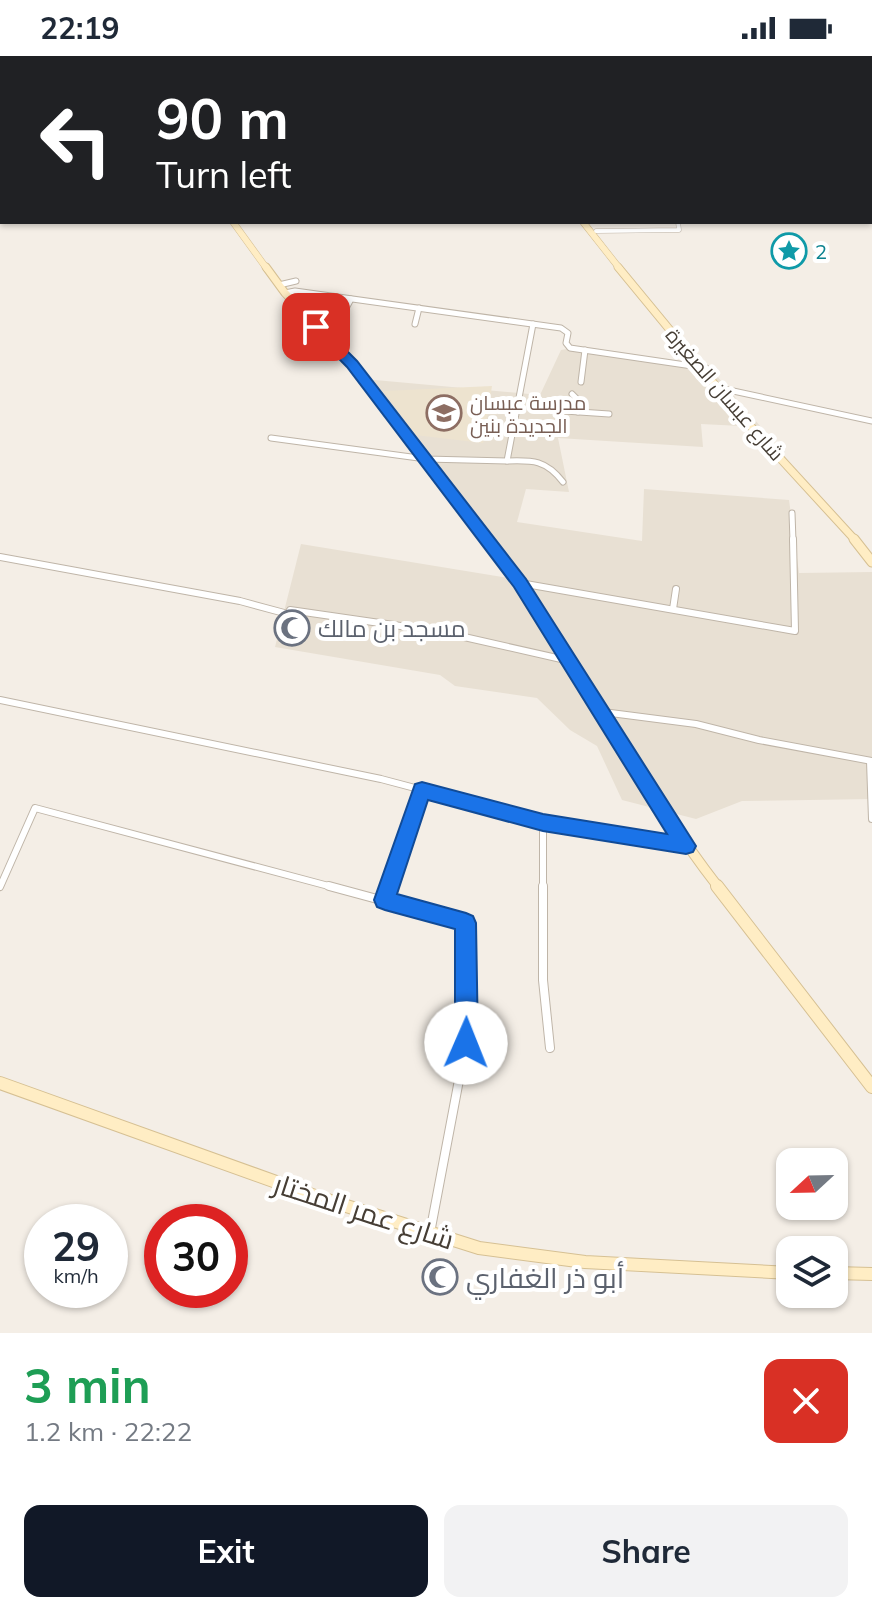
<!DOCTYPE html>
<meta charset="utf-8">
<style>
:root{--surface:#fff;--page:#f2f2f3;--text:#1f2937;--muted:#747a83;--accent:#111827}
body{margin:0;font-family:Mulish,Cairo,sans-serif;background:var(--page);color:var(--text);height:100vh;display:flex;flex-direction:column;font-size:30px;white-space:nowrap}
*{box-sizing:border-box;margin:0}
p{font-size:26px;color:var(--muted)}
.icon{flex:none;width:44px;height:44px;fill:none;stroke:currentColor;stroke-width:2;stroke-linecap:round;stroke-linejoin:round}
.map{position:relative;height:1277px;overflow:hidden}
.sheet{display:flex;flex-direction:column;background:var(--surface);flex:1}
.sheet>*{flex:none}
.banner{position:absolute;left:0px;top:0px;width:872px;height:168px;box-shadow:0 2px 6px #0004;background:#202124;color:#fff;overflow:hidden}
.needle{width:52px;rotate:248deg}
.controls{position:absolute;left:776px;top:1092px;display:grid;gap:16px}
.controls a{display:grid;place-items:center;width:72px;height:72px;border-radius:16px;background:var(--surface);box-shadow:0 2px 6px #0004;font-size:40px}
.speed{position:absolute;left:24px;top:1148px;display:flex;gap:16px;font-size:40px;font-weight:700;text-align:center}
.speed>*{display:grid;place-content:center;width:104px;height:104px;border-radius:50%;background:var(--surface);box-shadow:0 2px 6px #0004;line-height:1}
.speed small{font-size:20px;font-weight:400}
.speed .limit{border:12px solid #d22;background:#fff;color:#111}
.pin{position:absolute;display:grid;place-items:center;width:68px;height:68px;color:#fff;margin:-34px;border-radius:16px;box-shadow:0 4px 12px #0006}
.me{position:absolute;width:88px;margin:-44px;rotate:1deg;stroke-linejoin:round;filter:drop-shadow(0 0 6px #0008)}
.turn{display:flex;align-items:center;gap:28px;height:168px;padding:0 24px;font-size:36px}
.turn .icon{width:104px;height:104px;stroke-width:2.5}
.turn b{display:block;font-size:56px;line-height:68px}
.round{display:grid;place-items:center;flex:none;width:84px;height:84px;border-radius:16px;background:var(--page)}
.summary{display:flex;align-items:center;justify-content:space-between;height:136px;padding:0 24px}
h1{font-size:48px;font-weight:700;line-height:60px;color:#1e9e55}
.cta{display:flex;gap:16px;margin-top:auto;padding:16px 24px}
.cta a{flex:1;height:92px;border-radius:16px;background:var(--accent);color:#fff;font-size:32px;font-weight:700;line-height:92px;text-align:center}
.cta a+a{background:var(--page);color:var(--text)}
.status{display:flex;justify-content:space-between;align-items:center;height:56px;padding:0 40px;background:var(--surface);direction:ltr}
.status svg{height:22px;fill:currentColor}
.map>svg:first-child{display:block}
</style>
<div class="status"><b>22:19</b><svg viewBox="0 0 49 12"><path d="M0 12V9h3v3zM5 12V6h3v6zM10 12V3h3v9zM15 12V0h3v12zM26 1h20v11H26zM47 4h2v5h-2z"/></svg></div>
<div class="map">
<svg width="872" height="1277" viewBox="0 0 872 1277">
<rect width="100%" height="100%" fill="#f4eee6"/>
<path fill="#e8e0d3" d="M 567,293 L 709,311 L 761,371 L 701,368 L 703,391 L 558,382 L 569,436 L 526,433 L 517,466 L 642,485 L 644,433 L 789,444 L 799,517 L 872,516 L 872,743 L 742,745 L 696,763 L 622,744 L 597,690 L 570,674 L 537,642 L 455,630 L 440,619 L 275,591 L 301,488 L 515,523 L 432,407 L 364,323 L 540,339 L 561,294 Z"/>
<path fill="#ede3cf" d="M 492,330 L 483,387 L 415,379 L 384,335 Z"/>
<g fill="none" stroke-linecap="round" stroke-linejoin="round">
<defs>
<path id="street-far3" d="M 596,175 L 679,174 L 678,166"/>
<g id="street-far2">
<path d="M 279,229 L 296,225"/>
<path d="M 285,237 L 295,235 L 561,272 L 568,277 L 566,287 L 570,292 L 706,312"/>
<path d="M 345,254 L 351,243"/>
<path d="M 415,268 L 419,252"/>
<path d="M 581,326 L 585,294"/>
<path d="M 724,333 L 872,365"/>
<path d="M 572,338 L 579,345 L 578,356"/>
<path d="M 550,354 L 609,358"/>
<path d="M 271,382 L 426,403 L 507,405 L 533,268"/>
<path d="M 507,405 C 533,404 546,404 563,426"/>
<path d="M 792,457 L 793,485"/>
</g>
<g id="street-far1">
<path d="M 0,501 L 240,545 L 288,558 L 290,554 L 442,576 L 570,605"/>
<path d="M 520,527 L 795,575 L 793,483"/>
<path d="M 673,553 L 676,533"/>
<path d="M 0,644 L 381,723 L 543,766 L 686,790"/>
<path d="M 603,656 L 696,668 L 759,684 L 872,705"/>
<path d="M 870,705 L 872,763"/>
<path d="M 543,766 L 543,832"/>
<path d="M 0,831 L 35,752 L 336,832"/>
<path d="M 389,832 L 422,734"/>
</g>
<g id="street">
<path d="M 329,830 L 466,867 L 466,987 L 430,1177"/>
<path d="M 543,830 L 543,924 L 550,992"/>
<path d="M 385,844 L 390,830"/>
</g>
<g id="secondary-far3">
<path d="M 233,166 L 267,213"/>
<path d="M 583,166 L 620,213"/>
</g>
<g id="secondary-far2">
<path d="M 266,211 L 285,237 L 352,308 L 487,485"/>
<path d="M 618,211 L 735,353 L 856,485"/>
</g>
<g id="secondary-far1">
<path d="M 486,483 C 571,594 633,721 719,832"/>
<path d="M 854,483 L 872,506"/>
</g>
<g id="secondary">
<path d="M 717,830 L 872,1031"/>
<path d="M 0,1027 L 318,1141 L 479,1192 L 585,1206 L 790,1217"/>
<path d="M 834,1217 L 872,1218"/>
</g>
</defs>
<use href="#street-far3" stroke="#bfb5a8" stroke-width="5"/>
<use href="#street-far2" stroke="#bfb5a8" stroke-width="7"/>
<use href="#street-far1" stroke="#bfb5a8" stroke-width="8"/>
<use href="#street" stroke="#bfb5a8" stroke-width="10"/>
<use href="#secondary-far3" stroke="#d6c093" stroke-width="7"/>
<use href="#secondary-far2" stroke="#d6c093" stroke-width="9"/>
<use href="#secondary-far1" stroke="#d6c093" stroke-width="11"/>
<use href="#secondary" stroke="#d6c093" stroke-width="14"/>
<use href="#street-far3" stroke="#fff" stroke-width="4"/>
<use href="#street-far2" stroke="#fff" stroke-width="5"/>
<use href="#street-far1" stroke="#fff" stroke-width="6"/>
<use href="#street" stroke="#fff" stroke-width="8"/>
<use href="#secondary-far3" stroke="#ffedc4" stroke-width="6"/>
<use href="#secondary-far2" stroke="#ffedc4" stroke-width="7"/>
<use href="#secondary-far1" stroke="#ffedc4" stroke-width="9"/>
<use href="#secondary" stroke="#ffedc4" stroke-width="12"/>
</g>
<path fill="#1a73e8" stroke="#114b97" stroke-width="2" d="M 311,268 L 320,268 L 357,305 L 526,523 L 696,790 L 693,796 L 686,798 L 543,775 L 428,744 L 397,838 L 466,857 L 473,860 L 476,867 L 478,987 L 474,995 L 466,998 L 458,995 L 455,987 L 455,873 L 385,854 L 377,851 L 374,844 L 415,728 L 422,726 L 543,758 L 667,778 L 514,531 L 347,311 L 311,274 Z"/>
<defs>
<symbol id="sight-ring" viewBox="-11 -11 22 22"><circle r="9.5" fill="#fff" stroke="#0f9aa8" stroke-width="1.5"/><path d="M0-6L1.8-2.2L6-1.7L2.9 1.2L3.7 5.4L0 3.3L-3.7 5.4L-2.9 1.2L-6-1.7L-1.8-2.2Z" fill="#0f9aa8"/></symbol>
<symbol id="school-ring" viewBox="-11 -11 22 22"><circle r="9.5" fill="#fff" stroke="#8d6e63" stroke-width="1.5"/><path d="M0-5L7-2L0 1L-7-2ZM-4 1L0 2.5L4 1V4Q0 6-4 4Z" fill="#8d6e63"/></symbol>
<symbol id="mosque-ring" viewBox="-11 -11 22 22"><circle r="9.5" fill="#fff" stroke="#6b7280" stroke-width="1.5"/><path d="M3.5-4.9A6 6 0 1 0 3.5 4.9A5 5 0 1 1 3.5-4.9Z" fill="#6b7280"/></symbol>
</defs>
<g fill-rule="evenodd">
<use href="#sight-ring" x="769" y="175" width="40" height="40"/>
<use href="#school-ring" x="424" y="337" width="40" height="40"/>
<use href="#mosque-ring" x="272" y="552" width="40" height="40"/>
<use href="#mosque-ring" x="420" y="1201" width="40" height="40"/>
</g>
<g text-anchor="middle" dominant-baseline="central" stroke-width="8" stroke-linejoin="round" paint-order="stroke">
<g font-size="20" fill="#0d838f" stroke="#fff" text-anchor="start">
<text x="815" y="195">2</text>
</g>
<g font-size="20" fill="#463e35" stroke="#fff">
<text transform="translate(725 338) rotate(49)">شارع عبسان الصغيرة</text>
</g>
<g font-size="20" fill="#785e54" stroke="#fff" text-anchor="start">
<text x="470" y="346">مدرسة عبسان<tspan x="470" dy="23">الجديدة بنين</tspan></text>
</g>
<g font-size="24" fill="#5b616d" stroke="#fff" text-anchor="start">
<text x="318" y="572">مسجد بن مالك</text>
</g>
<g font-size="28" fill="#463e35" stroke="#fff">
<text transform="translate(364 1155) rotate(18)">شارع عمر المختار</text>
</g>
<g font-size="28" fill="#5b616d" stroke="#fff" text-anchor="start">
<text x="466" y="1221">أبو ذر الغفاري</text>
</g>
</g>
</svg>
<div class="controls">
<a><svg class="needle" viewBox="-14 -14 28 28"><path d="M0-13l5 13h-10z" fill="#e53935"/><path d="M0 13l5-13h-10z" fill="#747a83"/></svg></a>
<a><svg class="icon" aria-label="layers" viewBox="0 0 24 24"><path d="M12 4l9 5-9 5-9-5zM3 14l9 5 9-5"/></svg></a>
</div>
<div class="speed"><div>29<small>km/h</small></div><div class="limit">30</div></div>
<div class="pin" style="left:316px;top:271px;background:#d93025"><svg class="icon" aria-label="arrive" viewBox="0 0 24 24"><path d="M6 21V4h12l-3 4 3 4H6"/></svg></div>
<svg class="me" style="left:466px;top:987px" viewBox="-20 -20 40 40"><circle r="19" fill="#fff"/><path d="M0-13L10 11 0 6-10 11z" fill="#1a73e8"/></svg>
<div class="banner">
<div class="turn"><svg class="icon" aria-label="left" viewBox="0 0 24 24"><path d="M17 20v-9H6M10 6l-5 5 5 5"/></svg><div><b>90 m</b>Turn left</div></div>
</div>
</div>
<section class="sheet">
<div class="summary"><div><h1>3 min</h1><p>1.2 km · 22:22</p></div><a class="round" style="background:#d93025;color:#fff"><svg class="icon" aria-label="close" viewBox="0 0 24 24"><path d="M6 6l12 12M18 6L6 18"/></svg></a></div>
<div class="cta"><a>Exit</a><a>Share</a></div>
</section>
